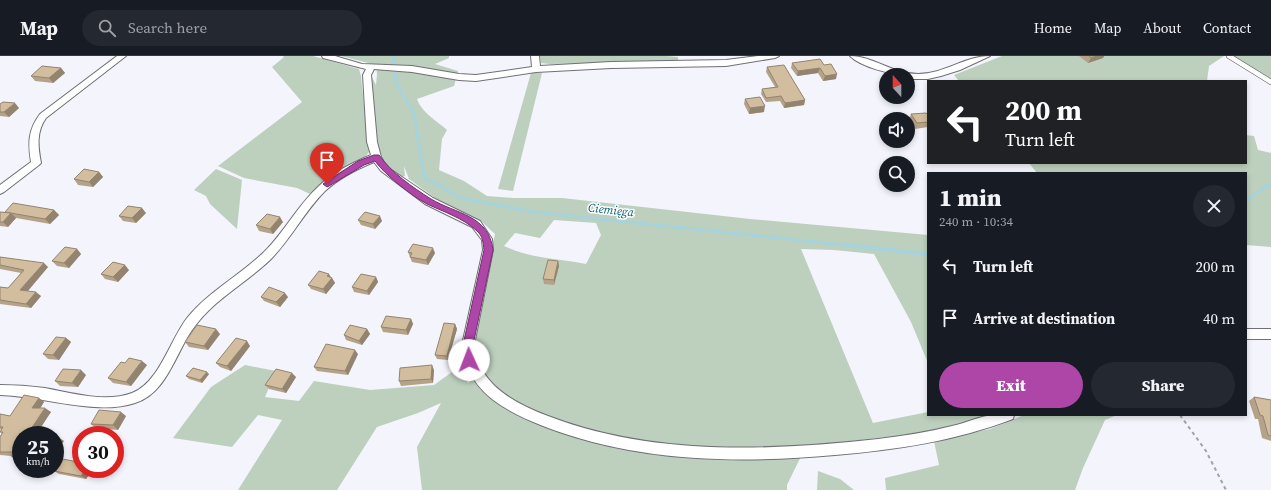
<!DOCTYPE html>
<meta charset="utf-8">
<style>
:root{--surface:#171b24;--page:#242831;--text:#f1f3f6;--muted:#9ea1a6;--line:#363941;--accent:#ae46a8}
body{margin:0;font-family:"Source Serif 4",serif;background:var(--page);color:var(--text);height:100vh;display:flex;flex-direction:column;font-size:15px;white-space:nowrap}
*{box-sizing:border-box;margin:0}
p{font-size:13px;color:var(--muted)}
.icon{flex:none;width:22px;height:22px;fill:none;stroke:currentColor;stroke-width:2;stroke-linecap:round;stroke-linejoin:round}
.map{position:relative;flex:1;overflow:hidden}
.panel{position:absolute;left:927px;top:116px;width:320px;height:244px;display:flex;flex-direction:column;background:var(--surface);border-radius:0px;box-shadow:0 2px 6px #0003}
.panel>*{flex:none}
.banner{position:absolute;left:927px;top:24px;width:320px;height:84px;border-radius:0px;box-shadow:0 2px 6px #0003;background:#202124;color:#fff;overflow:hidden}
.needle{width:26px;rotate:339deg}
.tools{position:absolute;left:879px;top:12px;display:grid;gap:8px}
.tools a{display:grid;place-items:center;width:36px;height:36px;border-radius:50%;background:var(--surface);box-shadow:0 2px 6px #0003;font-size:20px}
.speed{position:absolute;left:12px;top:370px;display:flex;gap:8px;font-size:20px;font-weight:700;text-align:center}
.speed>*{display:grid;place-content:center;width:52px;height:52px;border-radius:50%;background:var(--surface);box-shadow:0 2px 6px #0003;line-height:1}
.speed small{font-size:10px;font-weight:400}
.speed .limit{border:6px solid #d22;background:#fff;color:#111}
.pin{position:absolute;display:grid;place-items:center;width:34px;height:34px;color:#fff;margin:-41px -17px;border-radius:50% 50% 50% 0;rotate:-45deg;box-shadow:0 0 4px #0007}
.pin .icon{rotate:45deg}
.me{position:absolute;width:44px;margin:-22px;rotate:358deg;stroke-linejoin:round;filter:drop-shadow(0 0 3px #0008)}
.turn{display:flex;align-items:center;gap:14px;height:84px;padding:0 12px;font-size:18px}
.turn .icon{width:52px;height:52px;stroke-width:2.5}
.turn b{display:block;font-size:28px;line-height:34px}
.round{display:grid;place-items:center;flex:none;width:42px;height:42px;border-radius:21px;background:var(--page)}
.head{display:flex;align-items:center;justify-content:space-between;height:68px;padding:0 12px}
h1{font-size:24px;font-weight:800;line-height:30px}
.button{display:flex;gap:8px;margin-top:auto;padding:8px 12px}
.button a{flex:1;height:46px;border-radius:24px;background:var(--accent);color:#fff;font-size:16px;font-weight:800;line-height:46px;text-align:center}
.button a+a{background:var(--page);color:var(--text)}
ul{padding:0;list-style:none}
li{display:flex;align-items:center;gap:12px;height:52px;padding:0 12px}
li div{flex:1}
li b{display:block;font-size:15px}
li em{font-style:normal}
header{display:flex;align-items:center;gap:24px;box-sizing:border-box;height:56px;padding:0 20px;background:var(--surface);border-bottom:1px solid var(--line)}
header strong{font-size:19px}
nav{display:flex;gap:22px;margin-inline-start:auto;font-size:14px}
.search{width:280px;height:36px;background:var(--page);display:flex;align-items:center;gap:10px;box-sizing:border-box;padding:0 14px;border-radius:22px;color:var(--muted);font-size:15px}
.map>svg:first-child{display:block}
</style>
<header>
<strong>Map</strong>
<div class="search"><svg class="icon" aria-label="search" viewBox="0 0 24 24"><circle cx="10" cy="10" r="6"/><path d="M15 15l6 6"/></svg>Search here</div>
<nav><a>Home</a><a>Map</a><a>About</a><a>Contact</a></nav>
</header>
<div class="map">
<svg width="1271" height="434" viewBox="0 0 1271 434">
<rect width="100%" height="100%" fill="#f4f4fc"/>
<g fill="#bcd0bd" fill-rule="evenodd">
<path d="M 283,0 L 313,0 L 359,13 L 361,20 L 369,96 L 365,101 L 331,121 L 310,138 L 297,132 L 244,122 L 218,110 L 302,46 L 272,11 L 284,1 Z"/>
<path d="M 341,0 L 449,0 L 449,2 L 435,8 L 458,15 L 454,30 L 417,43 C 421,56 437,65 447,74 L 442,83 L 439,114 L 464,125 L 487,140 L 513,142 L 562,142 L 750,163 L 928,179 L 928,307 L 911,266 L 874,198 L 834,194 L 801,193 L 873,367 L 928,356 L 928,359 L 992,359 L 932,376 L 806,390 L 787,429 L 787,434 L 422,434 L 417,391 L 441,347 L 418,357 L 377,371 L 337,434 L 238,434 L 282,364 L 258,359 L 232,391 L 173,382 L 211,331 L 245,309 L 276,315 L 265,341 L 299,345 L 314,325 L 370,334 L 434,329 L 452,316 L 461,316 L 468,327 L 481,318 L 472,303 L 473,274 L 495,178 L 482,166 L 435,142 L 409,123 L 404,110 L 405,120 L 401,121 L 385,107 L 379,98 L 370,17 L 376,29 L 377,18 L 376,9 ZM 554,164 L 596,167 L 601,179 L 586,208 C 556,202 532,203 504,190 L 515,177 L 540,182 Z"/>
<path d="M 540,0 L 666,0 L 678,1 L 678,6 L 550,8 L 541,7 Z"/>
<path d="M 1002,0 L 1224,0 L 1209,10 L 1207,25 L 959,25 L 954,19 Z"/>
<path d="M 1231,0 L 1271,0 L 1271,26 Z"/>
<path d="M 531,17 L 542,17 L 513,135 L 498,133 Z"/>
<path d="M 1246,79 L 1254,80 L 1258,94 L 1271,97 L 1271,191 L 1246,189 L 1246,117 L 1037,117 L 1029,107 L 1246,107 Z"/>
<path d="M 216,113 L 242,124 L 237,173 L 210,148 L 206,140 L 194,134 Z"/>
<path d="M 1024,359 L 1117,359 L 1105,364 L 1083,412 L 1075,434 L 886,434 L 885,422 L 939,409 L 934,385 L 990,373 Z"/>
<path d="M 818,415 L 840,423 L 854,434 L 817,434 Z"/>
</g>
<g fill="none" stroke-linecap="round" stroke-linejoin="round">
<g stroke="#a7d3dc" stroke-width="3">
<path d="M 393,0 L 396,27 L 414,57 L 424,121 L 461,142 L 533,156 L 854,190"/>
<path d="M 1246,145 L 1271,127"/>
</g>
<path stroke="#a7d3dc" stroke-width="4" d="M 845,189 L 928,198"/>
<defs>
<path id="service" d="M 1229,0 L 1271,26"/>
<g id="minor">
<path d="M 117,0 L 126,0 L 46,62 C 36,76 38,91 41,107 L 39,109 L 4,136 L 0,138 L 0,129 L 31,106 C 28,87 28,74 40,58 Z"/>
<path d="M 322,0 L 335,0 L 362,8 L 412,10 L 459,18 L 476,19 L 532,11 L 531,0 L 539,0 L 540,10 L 611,6 L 726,4 L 758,0 L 779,0 L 775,2 L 726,10 L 611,12 L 536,16 L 476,25 L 459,24 L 412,16 L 374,13 L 371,19 L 377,86 L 381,101 L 387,111 L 433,142 L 480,165 L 492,183 L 493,194 L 474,289 C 479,329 514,347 548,360 C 652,400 769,395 878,383 C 903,380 928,376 952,370 C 966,367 980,360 993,359 C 1000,358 1007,359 1014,359 L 1013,363 C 955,385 896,394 835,399 C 737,408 635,406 543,370 C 503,354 467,335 462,289 L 483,194 L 482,184 L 472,171 L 425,148 L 381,115 L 374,106 C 357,113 339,122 325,135 C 304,156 291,183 270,204 C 246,227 215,243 195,270 C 176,294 168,337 135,347 C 95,360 43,340 0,339 L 0,329 C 15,329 30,330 45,332 C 72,337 106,347 132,337 C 159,327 170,284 187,262 C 208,236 239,220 263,197 C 284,177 297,150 319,130 C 333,116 352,107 371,99 L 367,86 L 363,19 L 366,13 L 323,2 Z"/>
<path d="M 850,0 C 873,0 893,18 918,18 C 944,18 965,0 990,0 L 960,14 L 941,20 L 928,23 L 908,23 L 908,19 C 892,19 861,11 850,0 Z"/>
<rect x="1246" y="273" width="25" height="10"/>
</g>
</defs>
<use href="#service" stroke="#6f6f76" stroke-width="6"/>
<use href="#minor" stroke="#6f6f76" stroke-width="2"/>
<path stroke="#a2a2a8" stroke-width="2" stroke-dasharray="3.5 3.5" stroke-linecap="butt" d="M 1180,359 L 1206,395 L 1226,434"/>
<use href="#service" stroke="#fff" stroke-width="4.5"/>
<use href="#minor" fill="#fff" fill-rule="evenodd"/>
</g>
<g fill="#b5a389">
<path d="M 1079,0 L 1104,0 L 1103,2 L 1088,7 Z"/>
<path d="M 792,7 L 824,9 L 836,23 L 823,25 L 818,17 L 797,20 L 791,12 Z"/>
<path d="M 767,11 L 805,44 L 804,49 L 784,52 L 780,45 L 766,46 L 761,38 L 762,33 L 775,31 L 766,16 Z"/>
<path d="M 61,12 L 65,17 L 53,27 L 35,25 L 31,20 Z"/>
<path d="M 745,43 L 764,56 L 749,58 L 744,48 Z"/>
<path d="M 0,48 L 19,52 L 9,61 L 0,60 Z"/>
<path d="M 911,58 L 928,59 L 928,71 L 915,73 L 909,64 Z"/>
<path d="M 883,64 L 886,64 L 886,77 L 881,70 Z"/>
<path d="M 99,116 L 103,121 L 93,131 L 78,129 L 74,123 Z"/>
<path d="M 54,154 L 59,159 L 50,168 L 16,162 L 8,171 L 0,170 L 0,156 L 5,156 Z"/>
<path d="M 146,157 L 136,167 L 123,165 L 119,160 Z"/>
<path d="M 358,164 L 382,165 L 375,173 L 361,169 Z"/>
<path d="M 283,166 L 273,178 L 259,175 L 256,169 Z"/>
<path d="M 77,193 L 81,198 L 69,212 L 57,210 L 52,205 Z"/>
<path d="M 408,196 L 435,197 L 428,209 L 412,206 Z"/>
<path d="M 0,201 L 48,211 L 28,235 L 41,240 L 31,252 L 0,248 L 0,231 L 8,232 L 21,217 L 0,213 Z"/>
<path d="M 558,205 L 559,210 L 554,229 L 544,228 L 543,223 Z"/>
<path d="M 129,214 L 118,226 L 105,223 L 101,218 Z"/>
<path d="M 331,221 L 332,222 L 335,227 L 326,238 L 311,233 L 308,229 Z"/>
<path d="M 376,221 L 378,226 L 369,239 L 354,236 L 352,231 Z"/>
<path d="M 261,241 L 288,241 L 280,251 L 264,245 Z"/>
<path d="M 411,263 L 413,268 L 408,279 L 383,276 L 381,271 Z"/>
<path d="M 455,268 L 457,273 L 448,304 L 437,303 L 435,299 Z"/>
<path d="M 367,273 L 370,278 L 362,289 L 346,284 L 344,279 Z"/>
<path d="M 220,278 L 208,294 L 189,291 L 185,286 Z"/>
<path d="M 66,282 L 71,286 L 59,304 L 48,303 L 43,298 Z"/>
<path d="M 250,290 L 231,315 L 220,311 L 216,307 Z"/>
<path d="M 358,298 L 348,319 L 317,315 L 314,311 Z"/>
<path d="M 125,307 L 147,309 L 131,330 L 113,327 L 108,322 Z"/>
<path d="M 434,314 L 433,327 L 401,330 L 399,325 Z"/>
<path d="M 209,318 L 202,327 L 189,323 L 186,320 Z"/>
<path d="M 86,319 L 78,331 L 60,330 L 55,325 Z"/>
<path d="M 296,321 L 286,337 L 269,333 L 265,329 Z"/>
<path d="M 1254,341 L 1271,344 L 1271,385 L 1262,382 L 1258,363 L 1255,363 L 1249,345 Z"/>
<path d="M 39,342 L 44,346 L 40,352 L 51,356 L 21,379 L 21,404 L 17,404 L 11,400 L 0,399 L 0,381 L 2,377 L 0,376 L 1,374 L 0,373 L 0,358 L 10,360 Z"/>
<path d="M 126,360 L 118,374 L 96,372 L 91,368 Z"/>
<path d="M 81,413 L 93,413 L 86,423 L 59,418 L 54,415 Z"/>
</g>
<g fill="#93846f">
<path d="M 1097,0 L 1104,0 L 1103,2 L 1088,7 L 1091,2 Z"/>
<path d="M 61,12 L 65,17 L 53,27 L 49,22 Z"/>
<path d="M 820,12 L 818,17 L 797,20 L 798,15 Z"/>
<path d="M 837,18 L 836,23 L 823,25 L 825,20 Z"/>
<path d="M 805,44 L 804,49 L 784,52 L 785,47 Z"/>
<path d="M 15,47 L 19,52 L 9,61 L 4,56 Z"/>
<path d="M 765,50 L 764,56 L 749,58 L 750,52 Z"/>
<path d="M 99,116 L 103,121 L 93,131 L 89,126 Z"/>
<path d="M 142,152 L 146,157 L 136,167 L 132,162 Z"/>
<path d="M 54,154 L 59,159 L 50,168 L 45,163 Z"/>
<path d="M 11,157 L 16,162 L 8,171 L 3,166 Z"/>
<path d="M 380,160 L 382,165 L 375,173 L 373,168 Z"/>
<path d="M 280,161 L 283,166 L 273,178 L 270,173 Z"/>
<path d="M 433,192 L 435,197 L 428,209 L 426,204 Z"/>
<path d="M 77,193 L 81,198 L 69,212 L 64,207 Z"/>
<path d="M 558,205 L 559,210 L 554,229 L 554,224 Z"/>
<path d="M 44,207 L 48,211 L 25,238 L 20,234 Z"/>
<path d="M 125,209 L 129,214 L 118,226 L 113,221 Z"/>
<path d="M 329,218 L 332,223 L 332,222 L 335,227 L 326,238 L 323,233 L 327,220 Z"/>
<path d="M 376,221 L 378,226 L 369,239 L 367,235 Z"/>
<path d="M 36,236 L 41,240 L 31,252 L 26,248 Z"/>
<path d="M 285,237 L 288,241 L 280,251 L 276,246 Z"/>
<path d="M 411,263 L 413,268 L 408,279 L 406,274 Z"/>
<path d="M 455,268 L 457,273 L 448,304 L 447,300 Z"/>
<path d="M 216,273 L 220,278 L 208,294 L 204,290 Z"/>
<path d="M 367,273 L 370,278 L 362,289 L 359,285 Z"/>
<path d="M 66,282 L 71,286 L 59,304 L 53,299 Z"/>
<path d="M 247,285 L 250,290 L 231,315 L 227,310 Z"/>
<path d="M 355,294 L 358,298 L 348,319 L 345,315 Z"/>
<path d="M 142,305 L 147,309 L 131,330 L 126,326 Z"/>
<path d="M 432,309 L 434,314 L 433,327 L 431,323 Z"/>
<path d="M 81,314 L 86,319 L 78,331 L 72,327 Z"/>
<path d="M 207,316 L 209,318 L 202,327 L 200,324 Z"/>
<path d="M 292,317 L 296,321 L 286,337 L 282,333 Z"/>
<path d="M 39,342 L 44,346 L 38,356 L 32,352 Z"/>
<path d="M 45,352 L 51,356 L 36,379 L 29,376 Z"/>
<path d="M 121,356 L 126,360 L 118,374 L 113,369 Z"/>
<path d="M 58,381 L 64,385 L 55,398 L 55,386 Z"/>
<path d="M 86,413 L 93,413 L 86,423 L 81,420 Z"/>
</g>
<g fill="#d2bd9f" stroke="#93846f">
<path d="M 1089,0 L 1097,0 L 1091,2 Z"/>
<path d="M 820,3 L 824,9 L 831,8 L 837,18 L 825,20 L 820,12 L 798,15 L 792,7 Z"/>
<path d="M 784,9 L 805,44 L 785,47 L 781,40 L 766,42 L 762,33 L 778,31 L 767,11 Z"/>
<path d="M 42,10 L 61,12 L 49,22 L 31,20 Z"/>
<path d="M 760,41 L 765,50 L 750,52 L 745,43 Z"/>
<path d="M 3,46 L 15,47 L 4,56 L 0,56 L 0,48 Z"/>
<path d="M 926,57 L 928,59 L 928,66 L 917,67 L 911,58 Z"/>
<path d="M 883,64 L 886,64 L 886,69 Z"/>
<path d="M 84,113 L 99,116 L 89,126 L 74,123 Z"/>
<path d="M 13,147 L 54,154 L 45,163 L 5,156 Z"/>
<path d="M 128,150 L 142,152 L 132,162 L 119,160 Z"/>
<path d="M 0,156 L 11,157 L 3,166 L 0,166 Z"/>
<path d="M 365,156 L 380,160 L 373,168 L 358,164 Z"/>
<path d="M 267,158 L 280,161 L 270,173 L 256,169 Z"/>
<path d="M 413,188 L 433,192 L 426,204 L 410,201 L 412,197 L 408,196 Z"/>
<path d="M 65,191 L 77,193 L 64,207 L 52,205 Z"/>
<path d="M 0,201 L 44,207 L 20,234 L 36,236 L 26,248 L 0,244 L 0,231 L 8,232 L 24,214 L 0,209 Z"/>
<path d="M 548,204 L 558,205 L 554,224 L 543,223 Z"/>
<path d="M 113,206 L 125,209 L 113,221 L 101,218 Z"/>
<path d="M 319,215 L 329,218 L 327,220 L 332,222 L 323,233 L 308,229 Z"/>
<path d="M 361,218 L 376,221 L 367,235 L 352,231 Z"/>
<path d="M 269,231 L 285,237 L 276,246 L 261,241 Z"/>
<path d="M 386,260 L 411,263 L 406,274 L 381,271 Z"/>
<path d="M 444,267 L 455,268 L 447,300 L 435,299 Z"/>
<path d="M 197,269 L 216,273 L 204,290 L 185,286 Z"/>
<path d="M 350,269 L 367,273 L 359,285 L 344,279 Z"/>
<path d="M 56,281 L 66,282 L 53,299 L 43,298 Z"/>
<path d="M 236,282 L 247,285 L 227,310 L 216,307 Z"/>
<path d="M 326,288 L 355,294 L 345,315 L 314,311 Z"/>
<path d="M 129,302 L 142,305 L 126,326 L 108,322 L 121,306 L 125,307 Z"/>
<path d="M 432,309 L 431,323 L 399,325 L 400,312 Z"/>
<path d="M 193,312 L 207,316 L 200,324 L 186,320 Z"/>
<path d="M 63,313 L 81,314 L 72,327 L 55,325 Z"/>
<path d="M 276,313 L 292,317 L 282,333 L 265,329 Z"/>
<path d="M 24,339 L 39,342 L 32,352 L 45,352 L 29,376 L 46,379 L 21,379 L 21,401 L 11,400 L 14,396 L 0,396 L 0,381 L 3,376 L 0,376 L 3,371 L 0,371 L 0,358 L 10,360 Z"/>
<path d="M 1254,341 L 1271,344 L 1271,380 L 1268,379 L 1263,360 L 1260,359 Z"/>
<path d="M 99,354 L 121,356 L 113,369 L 91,368 Z"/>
<path d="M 55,381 L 58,381 L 55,386 Z"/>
<path d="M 63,403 L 78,406 L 81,403 L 81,413 L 86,413 L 81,420 L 54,415 Z"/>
</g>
<path fill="#ae46a8" stroke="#712e6d" d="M 374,99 L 379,99 C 392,117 412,131 431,143 C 456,158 489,159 493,194 L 473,289 L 474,304 L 473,307 L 469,308 L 466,307 L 463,289 L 484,194 C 483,187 483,180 477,175 C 463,162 444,156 427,148 C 412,140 385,119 375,105 L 364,109 L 329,130 L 327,131 L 323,128 L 358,105 Z"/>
<g text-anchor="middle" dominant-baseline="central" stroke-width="3" stroke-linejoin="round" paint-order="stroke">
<g font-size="12" font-style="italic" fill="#05616f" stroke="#fff">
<text transform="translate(611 154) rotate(6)">Ciemięga</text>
</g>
</g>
</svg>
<div class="tools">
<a><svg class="needle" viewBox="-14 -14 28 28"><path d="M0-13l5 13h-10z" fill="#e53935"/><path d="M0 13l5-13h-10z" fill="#9ea1a6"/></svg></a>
<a><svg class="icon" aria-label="sound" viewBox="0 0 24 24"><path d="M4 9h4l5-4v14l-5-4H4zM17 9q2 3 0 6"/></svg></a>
<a><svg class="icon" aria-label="search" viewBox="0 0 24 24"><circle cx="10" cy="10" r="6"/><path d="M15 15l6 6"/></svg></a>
</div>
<div class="speed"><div>25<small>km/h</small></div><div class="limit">30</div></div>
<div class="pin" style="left:327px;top:128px;background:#d93025"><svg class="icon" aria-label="arrive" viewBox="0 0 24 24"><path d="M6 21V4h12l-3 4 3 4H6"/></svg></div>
<svg class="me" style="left:469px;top:304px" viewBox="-20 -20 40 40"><circle r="19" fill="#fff"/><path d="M0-13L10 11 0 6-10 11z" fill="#ae46a8"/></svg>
<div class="banner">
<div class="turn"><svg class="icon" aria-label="left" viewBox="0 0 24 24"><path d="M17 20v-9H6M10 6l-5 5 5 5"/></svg><div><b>200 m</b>Turn left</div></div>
</div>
<section class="panel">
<div class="head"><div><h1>1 min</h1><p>240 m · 10:34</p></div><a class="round"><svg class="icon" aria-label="close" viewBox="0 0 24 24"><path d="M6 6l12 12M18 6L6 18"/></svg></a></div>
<ul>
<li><svg class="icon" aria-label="left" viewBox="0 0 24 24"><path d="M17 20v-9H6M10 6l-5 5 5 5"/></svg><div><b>Turn left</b></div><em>200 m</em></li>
<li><svg class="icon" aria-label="arrive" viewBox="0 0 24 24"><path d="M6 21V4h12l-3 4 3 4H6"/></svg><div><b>Arrive at destination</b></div><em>40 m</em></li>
</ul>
<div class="button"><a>Exit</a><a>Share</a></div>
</section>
</div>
